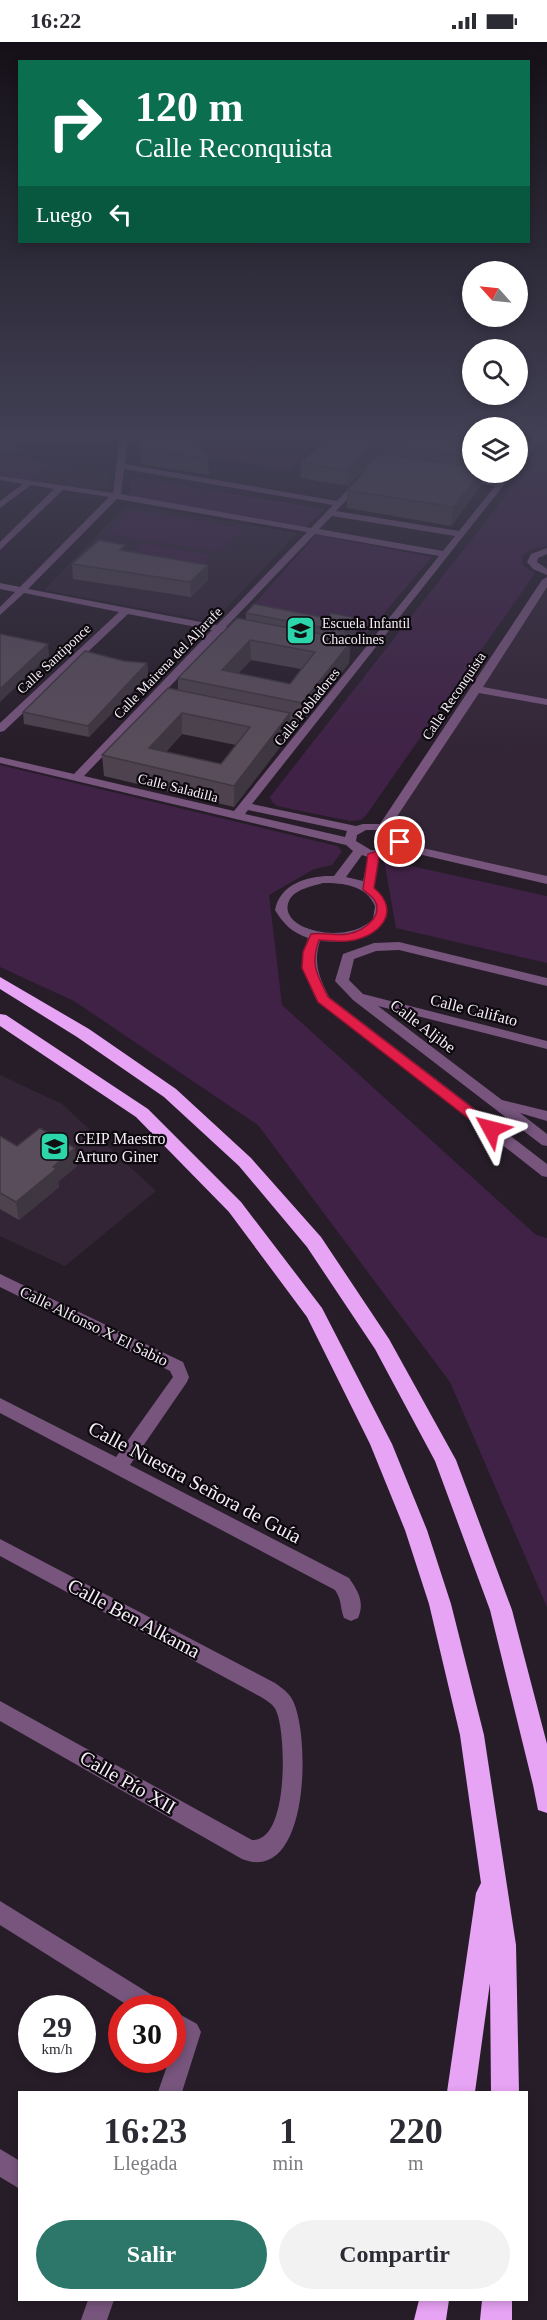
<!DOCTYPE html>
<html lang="es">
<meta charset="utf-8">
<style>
:root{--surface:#fff;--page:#f2f2f3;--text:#2b2b33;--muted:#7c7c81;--accent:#2c7769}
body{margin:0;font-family:Georgia,serif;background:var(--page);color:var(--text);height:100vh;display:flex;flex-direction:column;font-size:22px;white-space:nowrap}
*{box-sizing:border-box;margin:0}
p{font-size:20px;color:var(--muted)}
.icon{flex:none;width:33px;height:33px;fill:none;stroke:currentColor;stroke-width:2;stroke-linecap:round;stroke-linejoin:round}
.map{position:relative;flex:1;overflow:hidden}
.drawer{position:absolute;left:18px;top:2049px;width:510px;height:210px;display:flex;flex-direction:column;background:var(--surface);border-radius:0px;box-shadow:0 3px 9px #0003}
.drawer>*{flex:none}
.top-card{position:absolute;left:18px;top:18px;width:512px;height:183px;border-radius:0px;box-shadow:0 3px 9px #0003;background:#0b6e4f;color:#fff;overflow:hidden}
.needle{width:39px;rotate:297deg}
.tools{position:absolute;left:462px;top:219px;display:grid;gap:12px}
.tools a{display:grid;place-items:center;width:66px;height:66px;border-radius:50%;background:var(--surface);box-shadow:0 3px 9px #0003;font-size:30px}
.speed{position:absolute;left:18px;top:1953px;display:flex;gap:12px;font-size:30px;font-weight:700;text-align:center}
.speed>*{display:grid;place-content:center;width:78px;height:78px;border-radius:50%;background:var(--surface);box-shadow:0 3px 9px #0003;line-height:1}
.speed small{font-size:15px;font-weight:400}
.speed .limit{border:9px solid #d22;background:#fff;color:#111}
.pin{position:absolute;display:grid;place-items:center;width:51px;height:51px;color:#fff;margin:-26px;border:3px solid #fff;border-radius:50%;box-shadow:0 2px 6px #0007}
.me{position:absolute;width:66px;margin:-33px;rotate:308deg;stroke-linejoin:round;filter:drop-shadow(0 0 4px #0008)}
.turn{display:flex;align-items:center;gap:21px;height:126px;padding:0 18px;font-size:27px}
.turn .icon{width:78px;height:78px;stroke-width:2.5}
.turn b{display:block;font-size:42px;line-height:51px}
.then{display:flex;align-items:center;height:57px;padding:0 18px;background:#0003;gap:12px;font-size:22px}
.eta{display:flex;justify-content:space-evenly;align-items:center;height:102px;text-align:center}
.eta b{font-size:36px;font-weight:700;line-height:42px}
.cta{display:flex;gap:12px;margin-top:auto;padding:12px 18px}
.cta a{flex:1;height:69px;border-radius:36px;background:var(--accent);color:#fff;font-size:24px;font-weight:700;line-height:69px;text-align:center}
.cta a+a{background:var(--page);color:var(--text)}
.status{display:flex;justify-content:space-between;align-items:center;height:42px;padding:0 30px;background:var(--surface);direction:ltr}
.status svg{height:16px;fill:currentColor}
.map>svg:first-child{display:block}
</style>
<div class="status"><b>16:22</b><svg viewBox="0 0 49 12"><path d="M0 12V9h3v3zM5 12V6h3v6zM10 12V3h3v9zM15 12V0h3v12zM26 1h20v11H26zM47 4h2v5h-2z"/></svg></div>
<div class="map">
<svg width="547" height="2278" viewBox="0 0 547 2278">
<rect width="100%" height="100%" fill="#271d29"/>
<g fill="#332536">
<path d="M 55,424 L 108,431 L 107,447 L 100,449 L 34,439 Z"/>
<path d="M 127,462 L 297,491 L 213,580 L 44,548 Z"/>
<path d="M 547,542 L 547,837 L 376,799 Z"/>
<path d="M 0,1033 L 62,1062 L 156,1149 L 65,1224 L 0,1194 Z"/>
</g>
<g fill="#402246">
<path d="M 238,394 L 324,394 L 289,428 L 143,404 Z"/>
<path d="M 547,401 L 547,504 L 533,507 L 522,514 C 521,525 526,527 535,531 L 367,772 L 361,778 L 350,779 L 277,764 L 272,760 L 270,755 Z"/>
<path d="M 0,411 L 54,421 L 29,440 L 0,434 Z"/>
<path d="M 131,435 L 325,467 L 306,485 L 129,454 Z"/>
<path d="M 132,468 L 243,486 L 219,510 L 106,491 Z"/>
<path d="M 316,493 L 432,515 L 366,592 L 248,569 Z"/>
<path d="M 143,501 L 211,513 L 195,529 L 126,516 Z"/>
<path d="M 0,723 L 337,804 L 342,809 L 332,823 L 314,827 L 269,853 L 282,963 L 536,1193 L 547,1196 L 547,1565 L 450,1340 L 258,1083 L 74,959 L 0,925 Z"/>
<path d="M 384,818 L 547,854 L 547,921 L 396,886 Z"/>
</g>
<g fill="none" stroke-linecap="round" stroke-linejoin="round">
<g fill="#77557d" fill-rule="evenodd">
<path d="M 120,394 L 128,394 L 125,422 L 337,459 L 399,394 L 408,394 L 336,469 L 459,489 L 495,444 L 459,438 L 459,434 L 498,439 L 505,430 L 514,430 L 252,762 L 356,784 L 363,782 L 380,782 L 542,538 L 547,535 L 547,545 L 483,645 L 547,657 L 547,663 L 479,651 L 390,785 L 400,789 L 405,802 L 547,834 L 547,842 L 401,808 L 395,813 L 379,816 L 374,846 C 408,875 369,898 339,900 C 333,900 326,899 320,899 C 313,921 319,935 329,955 L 547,1122 L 547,1135 L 542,1134 L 316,957 C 305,933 300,922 308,896 C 292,890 284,883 275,868 C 280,841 310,833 334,834 L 353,809 L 346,803 L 0,721 L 0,715 L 74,732 L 212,588 L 128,572 L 4,689 L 0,690 L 0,681 L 119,570 L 24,551 L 0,573 L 0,565 L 15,550 L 0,547 L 0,541 L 20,545 L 109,455 L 63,448 L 0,508 L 0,500 L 54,447 L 31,443 L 0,466 L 0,459 L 23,442 L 0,438 L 0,434 L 113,451 ZM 124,427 L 333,463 L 311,486 L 121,452 ZM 117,457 L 307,490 L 217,583 L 28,547 ZM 332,474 L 455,494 L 443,509 L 319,487 ZM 315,492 L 439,514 L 234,769 L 84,734 L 222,590 L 230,590 L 230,586 L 226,585 ZM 248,768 L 347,789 L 345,795 L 245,772 ZM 366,788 L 375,788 L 391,793 L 394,800 L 383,809 L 371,808 L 356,799 L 357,793 ZM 362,813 L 368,815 L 363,839 L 346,835 ZM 323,841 C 343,841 366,843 375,864 L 373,877 C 346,905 273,887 290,857 C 296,847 313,844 323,841 Z"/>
<path d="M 535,394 L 543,394 L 521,424 L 518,424 L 518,417 Z"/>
<path d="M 547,506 L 547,512 L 538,516 L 537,520 L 547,527 L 547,533 L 533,527 L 527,520 L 531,512 Z"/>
<path d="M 399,900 L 547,936 L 547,944 L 399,908 L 376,909 L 354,917 L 349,938 L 363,952 L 547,999 L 547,1007 L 378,964 L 502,1058 L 547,1069 L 547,1079 L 520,1071 L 547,1092 L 547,1104 L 542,1103 L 353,958 L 335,939 L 343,912 L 374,901 Z"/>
<path d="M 0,1232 L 183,1320 L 189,1335 L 187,1340 L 130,1423 L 349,1536 C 358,1549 365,1560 358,1576 L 351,1579 L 344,1576 C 340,1566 342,1558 335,1548 L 0,1371 L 0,1356 L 116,1415 L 173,1335 L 170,1329 L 0,1245 Z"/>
<path d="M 0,1497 L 275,1641 C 282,1646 288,1650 292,1657 C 311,1691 310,1844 242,1817 L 0,1679 L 0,1659 L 252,1798 C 289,1800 286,1694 277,1671 C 275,1663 267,1659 261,1655 L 0,1514 Z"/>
<path d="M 0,1859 L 160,1958 L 163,1966 L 132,1966 L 0,1883 Z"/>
<path d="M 172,1968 L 197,1982 L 201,1990 L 182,2050 L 158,2050 L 169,2018 L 172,2018 L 176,1995 L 172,1993 Z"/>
<path d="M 0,2107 L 20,2119 L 20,2147 L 0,2135 Z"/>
<path d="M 88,2258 L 114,2258 L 107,2278 L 81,2278 Z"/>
</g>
<g fill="#e7a3f4" fill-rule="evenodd">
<path d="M 0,935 L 89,987 L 176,1047 L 251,1116 L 321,1195 L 389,1297 L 456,1418 L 512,1568 L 547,1702 L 547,1771 L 538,1768 L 533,1743 L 490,1568 L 435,1419 L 375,1307 L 307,1205 L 239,1124 L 164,1055 L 77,995 L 0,947 Z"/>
<path d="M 0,972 L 6,973 L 148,1067 L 241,1160 L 322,1266 L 392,1402 L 427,1488 L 451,1562 L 484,1693 L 516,1903 L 519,2050 L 491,2050 L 490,1941 L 475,2050 L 447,2050 L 476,1851 L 481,1841 L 460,1693 L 429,1562 L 405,1488 L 370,1402 L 307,1275 L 229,1170 L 136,1075 L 0,984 Z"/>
<path d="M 419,2258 L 449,2258 L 446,2278 L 414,2278 Z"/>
<path d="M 482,2258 L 512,2258 L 512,2278 L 480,2278 Z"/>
</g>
</g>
<g fill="#4d424e" fill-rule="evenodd">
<path d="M 0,394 L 21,394 L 16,413 L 0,410 Z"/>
<path d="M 330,394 L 472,394 L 472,430 L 493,430 L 490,435 L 482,434 L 481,444 L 451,484 L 347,466 L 347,448 L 362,433 L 362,430 L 348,444 L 301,436 L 301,420 ZM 387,404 L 387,412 L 381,411 Z"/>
<path d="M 140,406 L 208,417 L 209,433 L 141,422 Z"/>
<path d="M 125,508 L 208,538 L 191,555 L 73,537 L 72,522 Z"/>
<path d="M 246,571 L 327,576 L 356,576 L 356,591 L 348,600 L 350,601 L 349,621 L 302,681 L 290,679 L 290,692 L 234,765 L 104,734 L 102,713 L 178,648 L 178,636 L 246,578 ZM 251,618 L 301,627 L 290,642 L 238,631 ZM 182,692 L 236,703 L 221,722 L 166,710 Z"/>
<path d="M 147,621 L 148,633 L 89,695 L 24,682 L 23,670 Z"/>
<path d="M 0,1094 L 17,1104 L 77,1124 L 58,1140 L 59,1145 L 19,1178 L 0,1167 Z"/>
</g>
<g fill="#3e3640">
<path d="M 15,394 L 21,394 L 16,413 L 15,397 Z"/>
<path d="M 382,394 L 397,394 L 363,429 L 362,428 L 362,430 L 348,444 L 348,428 Z"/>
<path d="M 480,430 L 483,430 L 481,444 L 451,484 L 453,465 Z"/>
<path d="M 208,523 L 208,538 L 191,555 L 190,540 Z"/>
<path d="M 356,576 L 356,591 L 344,605 L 345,590 Z"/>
<path d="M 250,598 L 251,618 L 225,646 L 222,628 Z"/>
<path d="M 350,601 L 349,621 L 302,681 L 302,661 Z"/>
<path d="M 48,602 L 49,614 L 0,660 L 0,647 Z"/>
<path d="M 147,621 L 148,633 L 89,695 L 88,684 Z"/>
<path d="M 182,671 L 182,692 L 152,725 L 149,706 Z"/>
<path d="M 290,671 L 290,692 L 234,765 L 234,744 Z"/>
<path d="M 75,1106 L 77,1124 L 58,1140 L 59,1145 L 19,1178 L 16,1160 L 53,1125 Z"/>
</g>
<g fill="#594d5b" stroke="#3e3640" stroke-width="1.5" fill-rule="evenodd">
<path d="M 0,394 L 15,394 L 15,397 Z"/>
<path d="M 141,394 L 194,394 L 208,417 L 140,406 Z"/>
<path d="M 330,394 L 382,394 L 348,428 L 301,420 Z"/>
<path d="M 396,394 L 472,394 L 472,416 L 387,403 Z"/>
<path d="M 380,411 L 472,425 L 472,430 L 480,430 L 453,465 L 347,448 L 366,429 L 362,428 Z"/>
<path d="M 99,498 L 125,503 L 120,508 L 208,523 L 190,540 L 72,522 Z"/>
<path d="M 254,562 L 327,576 L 331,571 L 356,576 L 345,590 L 246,571 Z"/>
<path d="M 237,576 L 337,595 L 335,598 L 350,601 L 302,661 L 178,636 ZM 250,598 L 315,610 L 290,642 L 222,628 Z"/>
<path d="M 0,592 L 48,602 L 0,647 Z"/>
<path d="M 85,609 L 124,619 L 147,621 L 88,684 L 23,670 Z"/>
<path d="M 168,646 L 290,671 L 234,744 L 102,713 ZM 182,671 L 250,685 L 221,722 L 149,706 Z"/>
<path d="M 40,1086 L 75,1106 L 53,1125 L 56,1127 L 16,1160 L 0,1151 L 0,1094 L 17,1104 Z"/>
</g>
<linearGradient id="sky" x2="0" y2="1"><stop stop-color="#151017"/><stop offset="0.55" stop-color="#414054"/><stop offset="1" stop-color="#414054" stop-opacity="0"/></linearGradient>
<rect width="547" height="713" fill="url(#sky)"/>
<path fill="#e11d48" stroke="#92132f" stroke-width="1.5" d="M 400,797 L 406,800 L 398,810 L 379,815 L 374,846 C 403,870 378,896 348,899 C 339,900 329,898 319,898 C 310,923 317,932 328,955 L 496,1084 L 498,1087 L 496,1090 L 486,1090 L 318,960 L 302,926 L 303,910 L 311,892 C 323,890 336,894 348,892 C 364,889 386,873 373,856 C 370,853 365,850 363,847 L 368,812 L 391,805 L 397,798 Z"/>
<defs>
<symbol id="school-square" viewBox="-11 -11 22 22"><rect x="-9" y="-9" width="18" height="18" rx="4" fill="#2dd5ab" stroke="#0d090e"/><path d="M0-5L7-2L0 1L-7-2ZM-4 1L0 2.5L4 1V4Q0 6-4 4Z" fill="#111"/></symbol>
</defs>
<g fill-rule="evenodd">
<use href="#school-square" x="284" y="572" width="33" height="33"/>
<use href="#school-square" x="38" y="1088" width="33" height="33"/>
</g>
<g text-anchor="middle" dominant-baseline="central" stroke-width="4.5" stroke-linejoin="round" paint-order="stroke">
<g font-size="14" fill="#f5eef7" stroke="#0d090e" text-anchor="start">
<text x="322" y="581">Escuela Infantil<tspan x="322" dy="16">Chacolines</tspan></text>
</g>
<g font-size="14" fill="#f5eef7" stroke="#0d090e">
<text transform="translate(54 617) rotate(-43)">Calle Santiponce</text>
<text transform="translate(168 621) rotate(-46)">Calle Mairena del Aljarafe</text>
<text transform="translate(454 654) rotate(-56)">Calle Reconquista</text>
<text transform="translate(307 665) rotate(-51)">Calle Pobladores</text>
<text transform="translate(178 746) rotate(14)">Calle Saladilla</text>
</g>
<g font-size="16" fill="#f5eef7" stroke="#0d090e">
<text transform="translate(474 968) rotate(14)">Calle Califato</text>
<text transform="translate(423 984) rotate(37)">Calle Aljibe</text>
<text transform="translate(94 1284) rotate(26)">Calle Alfonso X El Sabio</text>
</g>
<g font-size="16" fill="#f5eef7" stroke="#0d090e" text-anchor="start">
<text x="75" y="1096">CEIP Maestro<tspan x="75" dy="18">Arturo Giner</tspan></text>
</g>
<g font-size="20" fill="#f5eef7" stroke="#0d090e">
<text transform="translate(195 1440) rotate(28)">Calle Nuestra Señora de Guía</text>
<text transform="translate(134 1576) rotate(28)">Calle Ben Alkama</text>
<text transform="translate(128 1740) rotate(30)">Calle Pío XII</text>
</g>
</g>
</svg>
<div class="tools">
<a><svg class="needle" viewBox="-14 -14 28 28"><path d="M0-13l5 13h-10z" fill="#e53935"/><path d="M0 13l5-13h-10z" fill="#7c7c81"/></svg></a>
<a><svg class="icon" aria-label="search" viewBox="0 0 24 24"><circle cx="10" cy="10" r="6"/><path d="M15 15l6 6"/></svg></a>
<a><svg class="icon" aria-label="layers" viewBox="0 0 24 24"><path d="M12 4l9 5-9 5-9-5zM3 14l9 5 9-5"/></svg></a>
</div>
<div class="speed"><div>29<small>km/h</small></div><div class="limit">30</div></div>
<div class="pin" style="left:400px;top:800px;background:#d93025"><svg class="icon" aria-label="arrive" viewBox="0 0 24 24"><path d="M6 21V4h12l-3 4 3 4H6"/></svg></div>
<svg class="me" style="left:491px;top:1087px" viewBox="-20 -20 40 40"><path d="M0-17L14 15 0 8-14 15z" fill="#e11d48" stroke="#fff" stroke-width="4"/></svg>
<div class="top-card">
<div class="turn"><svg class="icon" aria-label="right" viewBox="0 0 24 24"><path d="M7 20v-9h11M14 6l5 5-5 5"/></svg><div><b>120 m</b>Calle Reconquista</div></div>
<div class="then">Luego<svg class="icon" aria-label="left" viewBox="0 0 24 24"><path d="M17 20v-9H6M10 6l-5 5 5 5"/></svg></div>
</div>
<section class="drawer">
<div class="eta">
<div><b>16:23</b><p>Llegada</p></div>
<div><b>1</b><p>min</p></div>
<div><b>220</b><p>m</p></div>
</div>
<div class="cta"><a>Salir</a><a>Compartir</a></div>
</section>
</div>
